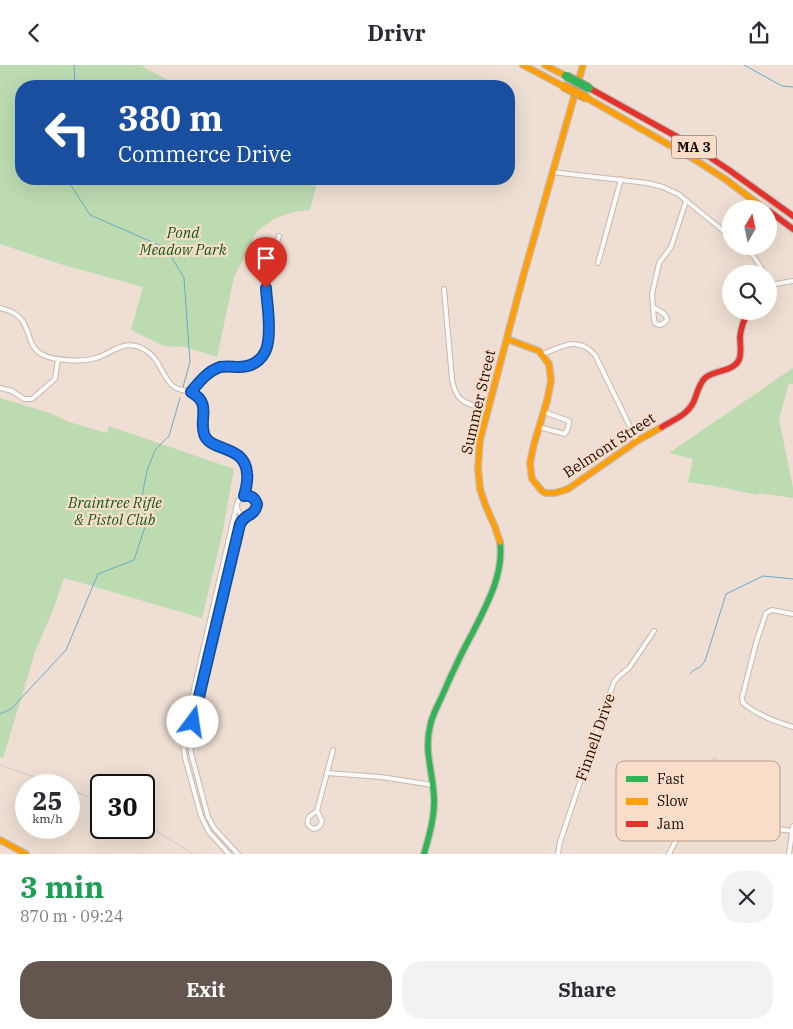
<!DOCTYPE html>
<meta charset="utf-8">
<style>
:root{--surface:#fff;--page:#f2f2f3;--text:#2b2b33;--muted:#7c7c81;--accent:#62564e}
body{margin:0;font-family:"IBM Plex Serif",serif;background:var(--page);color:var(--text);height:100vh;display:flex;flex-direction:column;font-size:19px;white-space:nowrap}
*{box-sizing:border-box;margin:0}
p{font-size:16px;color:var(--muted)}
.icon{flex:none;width:28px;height:28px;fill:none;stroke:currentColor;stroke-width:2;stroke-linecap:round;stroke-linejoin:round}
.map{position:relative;height:789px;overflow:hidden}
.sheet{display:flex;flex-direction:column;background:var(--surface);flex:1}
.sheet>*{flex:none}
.guide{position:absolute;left:15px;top:15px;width:500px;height:105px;border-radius:20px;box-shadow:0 5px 20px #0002;background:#1a4fa0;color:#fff;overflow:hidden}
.needle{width:32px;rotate:9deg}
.tools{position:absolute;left:722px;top:135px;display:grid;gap:10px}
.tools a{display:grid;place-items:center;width:55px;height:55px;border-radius:50%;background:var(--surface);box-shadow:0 5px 20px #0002;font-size:25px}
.speed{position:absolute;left:15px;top:709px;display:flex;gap:10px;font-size:25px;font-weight:700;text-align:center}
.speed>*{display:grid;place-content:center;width:65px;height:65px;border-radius:50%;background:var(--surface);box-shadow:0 5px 20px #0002;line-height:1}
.speed small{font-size:12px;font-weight:400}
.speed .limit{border:2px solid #111;border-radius:8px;background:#fff;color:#111}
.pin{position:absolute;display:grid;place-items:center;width:42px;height:42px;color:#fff;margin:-51px -21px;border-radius:50% 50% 50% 0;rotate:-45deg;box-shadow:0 0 5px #0007}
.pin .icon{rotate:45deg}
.me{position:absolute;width:55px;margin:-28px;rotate:14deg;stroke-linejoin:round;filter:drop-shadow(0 0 4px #0008)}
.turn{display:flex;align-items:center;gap:18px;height:105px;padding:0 20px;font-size:22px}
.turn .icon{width:65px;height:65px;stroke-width:2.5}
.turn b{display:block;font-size:35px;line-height:42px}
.round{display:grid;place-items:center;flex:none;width:52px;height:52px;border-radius:20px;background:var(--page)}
.headline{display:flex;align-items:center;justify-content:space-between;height:85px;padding:0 20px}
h1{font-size:30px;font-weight:700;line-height:38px;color:#1e9e55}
.cta{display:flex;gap:10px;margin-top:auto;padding:10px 20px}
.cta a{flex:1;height:58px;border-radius:20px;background:var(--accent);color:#fff;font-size:20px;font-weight:700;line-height:58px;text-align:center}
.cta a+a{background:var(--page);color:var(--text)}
header{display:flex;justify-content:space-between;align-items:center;height:65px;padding:0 20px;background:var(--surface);font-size:22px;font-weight:700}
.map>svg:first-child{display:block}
</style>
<header><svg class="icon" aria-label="back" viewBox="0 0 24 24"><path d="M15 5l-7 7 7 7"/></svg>Drivr<svg class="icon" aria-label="share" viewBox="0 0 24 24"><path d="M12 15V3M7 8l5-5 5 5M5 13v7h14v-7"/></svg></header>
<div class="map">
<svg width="793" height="789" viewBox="0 0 793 789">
<rect width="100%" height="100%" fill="#eeded3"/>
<g fill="#bcdbb1">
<path d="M 0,0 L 144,0 L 143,2 L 179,21 L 21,21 L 21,114 L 318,114 L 310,145 L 293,147 L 274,154 L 257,166 L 234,212 L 217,292 L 186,282 L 164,281 L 131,265 L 143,222 L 60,199 L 0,179 Z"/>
<path d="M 793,303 L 793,319 L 789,318 L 779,354 L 793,423 L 793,433 L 759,428 L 758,430 L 715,421 L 688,417 L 693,394 L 669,388 Z"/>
<path d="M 0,333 L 50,348 L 69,357 L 107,368 L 109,361 L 234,404 L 222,470 L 202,553 L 64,513 L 55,540 L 35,587 L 3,693 L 0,692 Z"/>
</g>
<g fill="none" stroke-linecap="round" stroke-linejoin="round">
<g stroke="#6aa9ce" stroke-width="1">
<path d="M 74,0 L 75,21"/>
<path d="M 744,0 L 782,21 L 793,22"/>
<path d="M 67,114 L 90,150 L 166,183 L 184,213 L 190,297 L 183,322"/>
<path d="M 690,609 C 695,602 700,605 705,596 L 726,529 L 763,511 L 793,514"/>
<path d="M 0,649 L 11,644 L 66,585 L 98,509 L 134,495 L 146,459 L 142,431 L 147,406 L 155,385 L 169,371 L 180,333"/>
</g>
<defs>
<g id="street">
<path d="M 552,107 L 647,118 L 663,122 L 678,129 L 731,172"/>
<path d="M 743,181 C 753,189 759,197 764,209"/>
<path d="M 598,198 L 621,114"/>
<path d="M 769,220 L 793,216"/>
<path d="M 444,224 L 452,314 C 456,339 467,338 488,345"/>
<path d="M 653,242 L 663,248 L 666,251 L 667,255 L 663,259 L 659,260 L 655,258 L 654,255 L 652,229 L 658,203 L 659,198 L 671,182 L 686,136"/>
<path d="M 0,243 C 37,251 21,279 43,290 C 56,296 83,297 96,293 C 114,287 125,273 145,285 C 160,293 161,311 173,321 C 180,327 190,324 197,331 C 211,345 197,363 206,374 C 212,380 219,381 226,384 C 249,393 249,410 244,431"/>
<path d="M 543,289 C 563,281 578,271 595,290 L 637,376"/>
<path d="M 0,323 L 12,326 L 24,334 L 32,334 L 55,314 L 58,294"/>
<path d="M 191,327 C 200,315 212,302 228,301 C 237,301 245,303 254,299 C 280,285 264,243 267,220 C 268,203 274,187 279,171"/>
<path d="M 539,362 L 565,369 L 568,363 L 569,356 L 544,347"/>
<circle cx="247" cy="441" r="10"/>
<path d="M 793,549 L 772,545 L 766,548 L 756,578 L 742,633 L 743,638 C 757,650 776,657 793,662"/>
<path d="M 327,708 L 381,712 L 433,720"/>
<path d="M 317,746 L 322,756 L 320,761 L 317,763 L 313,764 L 308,760 C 306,752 311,750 317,746 L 333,685"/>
<path d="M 758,769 C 771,762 778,764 792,766"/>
<path d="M 229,789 L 209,767 L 201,751 L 185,693 L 183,678 L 185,663 L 237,439"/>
<path d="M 238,789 L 214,763 L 208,752 L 191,688 L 190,675 L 192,664 L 240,459 L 245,452 L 250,450"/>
<path d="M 558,789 L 560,777 L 610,628 L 614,617 L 618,612 L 629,603 L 654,566"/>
<path d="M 669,789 L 707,715 L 715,696"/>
<path d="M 789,789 L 793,761"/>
</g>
<path id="fast" d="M 424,789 C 429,771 435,752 434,733 C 433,705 423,686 431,657 C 434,647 439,638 443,629 C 452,608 462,587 473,567 C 487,539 504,509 500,477"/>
<g id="slow">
<path d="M 523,0 L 563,21"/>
<path d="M 545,0 L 566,11"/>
<path d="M 587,33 L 694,94 L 725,114 L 765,144"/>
<path d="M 507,274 L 539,286 L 549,299 L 551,316 L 547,336 L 534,379 L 530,398 L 532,414 L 542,426 L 545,428 L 555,428 L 568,424 L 637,376 L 662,362"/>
<path d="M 500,477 L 495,462 L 485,439 L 480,424 L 478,403 L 480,375 L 523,212 L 583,0"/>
<path d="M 0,775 L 26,789"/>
</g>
<g id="jam">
<path d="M 589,23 L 690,79 L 729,105 L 793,151"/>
<path d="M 769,146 L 793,164"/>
<path d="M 662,362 C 673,355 687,350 693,338 C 697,330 698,320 705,313 C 714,305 733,307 739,295 C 742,288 740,279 740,272 C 741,262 744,254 749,246"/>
</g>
</defs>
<use href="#street" stroke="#c5b9b0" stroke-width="6"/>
<use href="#fast" stroke="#c5b9b0" stroke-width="8"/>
<use href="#slow" stroke="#c5b9b0" stroke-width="8"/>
<use href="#jam" stroke="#c5b9b0" stroke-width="8"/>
<use href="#street" stroke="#fcfaf8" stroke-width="4"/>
<use href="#fast" stroke="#30b455" stroke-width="5.5"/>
<use href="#slow" stroke="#ff9f0a" stroke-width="5.5"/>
<use href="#jam" stroke="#e5322d" stroke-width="5.5"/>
<g stroke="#cfcac6" stroke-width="1">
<path d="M 0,700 L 58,720"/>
<path d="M 69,724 L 101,737"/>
<path d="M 144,758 L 193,789"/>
</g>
<defs>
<path id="fast-bridge" d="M 566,11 L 589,23"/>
<path id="slow-bridge" d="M 563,21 L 587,33"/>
</defs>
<use href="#fast-bridge" stroke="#b39e95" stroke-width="10" stroke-linecap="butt"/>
<use href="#slow-bridge" stroke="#b39e95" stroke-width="10" stroke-linecap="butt"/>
<use href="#fast-bridge" stroke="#30b455" stroke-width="8"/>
<use href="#slow-bridge" stroke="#ff9f0a" stroke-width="8"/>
</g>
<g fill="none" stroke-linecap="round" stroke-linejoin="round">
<defs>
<path id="route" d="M 193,657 L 240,459 C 245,448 255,452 257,439 C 255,433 251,430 244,431 C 246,424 248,415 247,408 C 245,379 209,387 204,369 C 199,352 212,339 191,327 C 199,317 208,306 220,302 C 227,301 233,302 239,302 C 255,302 266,292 268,277 C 271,259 267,240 266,223"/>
</defs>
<use href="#route" stroke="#114b97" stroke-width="12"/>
<use href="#route" stroke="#1a73e8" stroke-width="9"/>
</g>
<g text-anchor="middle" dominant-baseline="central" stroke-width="4.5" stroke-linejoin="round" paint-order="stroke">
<rect fill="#f9ddc8" stroke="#5a4b40" stroke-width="1" x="671.5" y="70.5" width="45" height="23" rx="4"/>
<g font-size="14" font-weight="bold" fill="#160d06">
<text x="694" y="82">MA 3</text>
</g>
<g font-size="15" font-style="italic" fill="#115e1c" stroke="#f9ddc8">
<text x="183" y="167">Pond<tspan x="183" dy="17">Meadow Park</tspan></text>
<text x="115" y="437">Braintree Rifle<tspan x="115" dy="17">&amp; Pistol Club</tspan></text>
</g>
<g font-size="15" fill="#160d06" stroke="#f9ddc8">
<text transform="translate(478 337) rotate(-77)">Summer Street</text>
<text transform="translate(609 380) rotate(-33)">Belmont Street</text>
<text transform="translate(595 672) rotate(-71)">Finnell Drive</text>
</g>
</g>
<rect x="616" y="696" width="164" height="80" rx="8" fill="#f9ddc8" stroke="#b59f8e" stroke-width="1"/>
<rect x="626" y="711" width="22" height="6" fill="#30b455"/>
<rect x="626" y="733" width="22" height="7" fill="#ff9f0a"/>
<rect x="626" y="756" width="22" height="6" fill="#e5322d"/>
<g font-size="14" fill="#160d06">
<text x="657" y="719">Fast</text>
<text x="657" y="741">Slow</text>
<text x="657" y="764">Jam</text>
</g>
</svg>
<div class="tools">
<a><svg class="needle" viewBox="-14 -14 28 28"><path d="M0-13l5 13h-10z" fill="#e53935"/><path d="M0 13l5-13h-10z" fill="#7c7c81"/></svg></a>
<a><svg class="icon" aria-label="search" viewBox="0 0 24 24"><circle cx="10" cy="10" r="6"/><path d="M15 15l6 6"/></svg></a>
</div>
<div class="speed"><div>25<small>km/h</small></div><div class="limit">30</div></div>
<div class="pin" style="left:266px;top:223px;background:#d93025"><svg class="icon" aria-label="arrive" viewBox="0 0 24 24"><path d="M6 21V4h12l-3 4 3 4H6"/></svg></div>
<svg class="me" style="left:193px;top:657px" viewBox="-20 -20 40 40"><circle r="19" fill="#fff"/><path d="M0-13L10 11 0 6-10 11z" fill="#1a73e8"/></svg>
<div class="guide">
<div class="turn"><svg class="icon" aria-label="left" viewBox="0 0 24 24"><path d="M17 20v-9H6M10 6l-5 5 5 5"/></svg><div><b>380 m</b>Commerce Drive</div></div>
</div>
</div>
<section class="sheet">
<div class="headline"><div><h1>3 min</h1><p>870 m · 09:24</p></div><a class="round"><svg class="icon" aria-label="close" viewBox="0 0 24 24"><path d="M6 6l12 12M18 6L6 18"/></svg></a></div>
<div class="cta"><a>Exit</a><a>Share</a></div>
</section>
